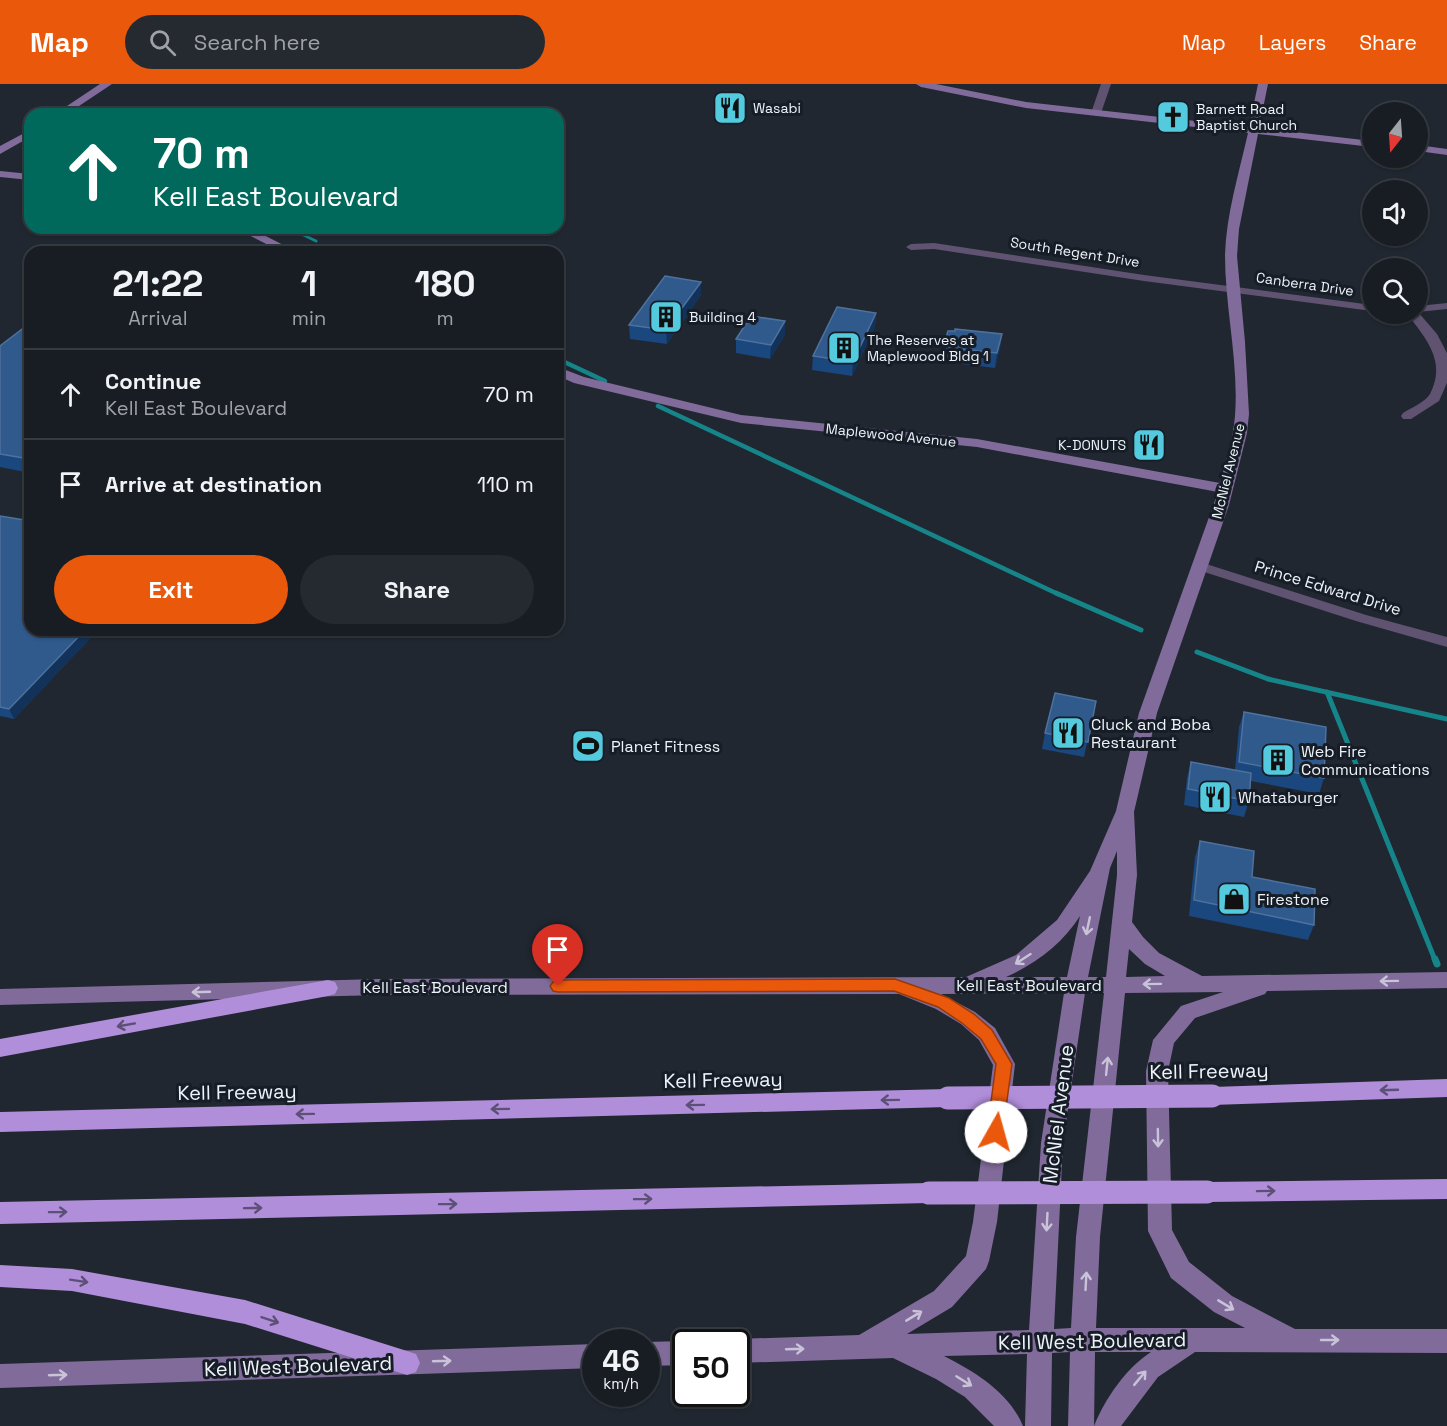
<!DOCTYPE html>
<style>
:root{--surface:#181d24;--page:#252a31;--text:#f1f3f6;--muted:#9fa2a6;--line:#363b41;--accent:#ea580c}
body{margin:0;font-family:"Space Grotesk",sans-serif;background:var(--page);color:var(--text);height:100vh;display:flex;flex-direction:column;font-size:22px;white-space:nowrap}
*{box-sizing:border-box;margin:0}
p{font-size:20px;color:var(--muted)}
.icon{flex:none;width:33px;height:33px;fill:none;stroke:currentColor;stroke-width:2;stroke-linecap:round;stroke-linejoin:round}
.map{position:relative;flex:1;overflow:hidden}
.panel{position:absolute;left:24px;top:162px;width:540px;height:390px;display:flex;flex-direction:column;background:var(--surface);border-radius:18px;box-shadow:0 2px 4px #0004,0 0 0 2px var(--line)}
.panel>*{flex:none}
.hud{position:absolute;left:24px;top:24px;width:540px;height:126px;border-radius:18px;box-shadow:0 2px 4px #0004,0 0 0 2px var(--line);background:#00695c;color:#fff;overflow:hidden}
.needle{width:39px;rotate:197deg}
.controls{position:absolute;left:1362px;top:18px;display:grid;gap:12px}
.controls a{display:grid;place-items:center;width:66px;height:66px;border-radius:50%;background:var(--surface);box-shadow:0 2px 4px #0004,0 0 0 2px var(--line);font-size:30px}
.speed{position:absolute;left:582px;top:1245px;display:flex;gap:12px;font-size:30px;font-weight:700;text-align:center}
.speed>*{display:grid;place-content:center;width:78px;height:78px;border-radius:50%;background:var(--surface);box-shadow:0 2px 4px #0004,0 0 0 2px var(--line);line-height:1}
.speed small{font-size:15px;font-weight:400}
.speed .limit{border:3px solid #111;border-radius:9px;background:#fff;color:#111}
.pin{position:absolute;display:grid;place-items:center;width:51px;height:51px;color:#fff;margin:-62px -26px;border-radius:50% 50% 50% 0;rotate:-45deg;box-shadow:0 0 6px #0007}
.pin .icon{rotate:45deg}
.me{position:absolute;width:66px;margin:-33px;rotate:7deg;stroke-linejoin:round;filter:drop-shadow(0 0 4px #0008)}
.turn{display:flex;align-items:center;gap:21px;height:126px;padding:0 30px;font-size:27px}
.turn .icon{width:78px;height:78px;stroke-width:2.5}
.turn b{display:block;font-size:42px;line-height:51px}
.eta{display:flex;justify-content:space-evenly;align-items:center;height:102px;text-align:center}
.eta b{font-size:36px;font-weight:600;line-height:42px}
.primary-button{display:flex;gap:12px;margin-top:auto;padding:12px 30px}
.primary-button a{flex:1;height:69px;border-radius:36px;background:var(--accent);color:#fff;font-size:24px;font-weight:600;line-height:69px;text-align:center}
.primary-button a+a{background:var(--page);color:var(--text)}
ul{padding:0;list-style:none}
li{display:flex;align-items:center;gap:18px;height:90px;padding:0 30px;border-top:2px solid var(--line)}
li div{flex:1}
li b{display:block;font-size:22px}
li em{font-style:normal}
header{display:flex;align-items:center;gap:36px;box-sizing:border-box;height:84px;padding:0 30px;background:var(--accent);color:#fff}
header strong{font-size:28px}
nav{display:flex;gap:33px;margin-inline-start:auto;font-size:21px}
.search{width:420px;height:54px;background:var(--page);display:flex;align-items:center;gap:15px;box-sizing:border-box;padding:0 21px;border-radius:33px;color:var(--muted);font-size:22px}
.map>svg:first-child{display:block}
</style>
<header>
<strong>Map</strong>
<div class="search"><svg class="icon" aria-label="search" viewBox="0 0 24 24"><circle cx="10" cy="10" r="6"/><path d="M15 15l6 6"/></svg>Search here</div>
<nav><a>Map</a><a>Layers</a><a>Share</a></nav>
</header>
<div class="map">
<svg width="1447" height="1342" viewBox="0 0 1447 1342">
<rect width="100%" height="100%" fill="#202730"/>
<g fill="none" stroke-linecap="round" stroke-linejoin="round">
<g stroke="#168589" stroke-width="3">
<path d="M 289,144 L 316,157"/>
<path d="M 329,164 L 338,168"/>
</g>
<g stroke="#168589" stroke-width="4.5">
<path d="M 558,275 L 605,297"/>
<path d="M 658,322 L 1060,511"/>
</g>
<g stroke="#168589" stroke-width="5">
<path d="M 1056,509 L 1141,546"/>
<path d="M 1197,568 L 1268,595 L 1447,635"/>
<path d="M 1327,608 L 1435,876"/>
</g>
<path stroke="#168589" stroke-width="7" d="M 1435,875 L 1437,880"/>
<g fill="#605371" fill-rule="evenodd">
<path d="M 1101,0 L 1111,0 L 1101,29 L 1096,32 L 1091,29 Z"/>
<path d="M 934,159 L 1144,191 L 1372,221 L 1372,227 L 1144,197 L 934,165 L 911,166 L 906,163 L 911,160 Z"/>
<path d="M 1447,219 L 1447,225 L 1418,228 L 1437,250 L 1447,269 L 1447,299 L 1439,317 L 1411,335 L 1403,335 L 1401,332 L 1403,329 C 1411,324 1425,318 1430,310 C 1447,278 1426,254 1407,230 L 1418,230 L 1418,222 Z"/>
<path d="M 1200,478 L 1366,531 L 1447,553 L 1447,563 L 1356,537 L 1195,485 L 1193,482 Z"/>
</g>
<g fill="#816b9b" fill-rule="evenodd">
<path d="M 100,0 L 112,0 L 67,30 L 55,30 Z"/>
<path d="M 916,0 L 936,0 L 1026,18 L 1249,43 L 1258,0 L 1268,0 L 1259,44 L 1372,57 L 1372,63 L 1258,50 L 1239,145 L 1237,172 L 1245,258 L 1249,330 L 1247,349 L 1229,421 L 1157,629 L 1134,728 L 1137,791 L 1132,838 L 1143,853 L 1159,869 L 1202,892 L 1447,888 L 1447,904 L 1267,907 L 1265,910 L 1195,934 L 1174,959 L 1168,987 L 1172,1146 L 1189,1178 L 1232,1212 L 1295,1245 L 1447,1245 L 1447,1269 L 1195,1268 L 1158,1293 L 1121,1342 L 1068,1342 L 1070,1268 L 1052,1269 L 1051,1342 L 1025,1342 L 1027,1270 L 944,1272 C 975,1288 1009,1308 1023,1342 L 994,1342 L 965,1313 L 936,1295 L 893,1274 L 736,1279 L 736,1258 L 727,1258 L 736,1255 L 859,1251 L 934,1207 L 966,1172 L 973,1138 L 993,981 L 979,956 L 961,940 L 936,925 L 899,910 L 380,911 L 0,921 L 0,905 L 380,895 L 966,893 L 1016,871 L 1057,836 L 1090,787 L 1116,727 L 1139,629 L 1218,408 L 977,363 L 741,339 L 574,299 L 558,292 L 558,283 L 584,293 L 741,331 L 977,355 L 1220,399 C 1226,377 1233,355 1235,332 C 1239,278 1225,225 1225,171 C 1226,131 1239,89 1248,49 L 1026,24 L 921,3 ZM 1117,767 L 1117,791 L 1106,893 L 1088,893 L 1110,784 ZM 1080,832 L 1067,893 L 1006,893 C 1036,880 1063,859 1080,832 ZM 1129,865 L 1145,880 L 1165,892 L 1126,893 ZM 1223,908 L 1181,922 L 1153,956 L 1146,987 L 1148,1147 L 1171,1194 L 1214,1228 L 1245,1244 L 1096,1244 L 1100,1153 L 1125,909 ZM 1064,909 L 1041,1059 L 1029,1246 L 907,1250 L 952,1223 L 986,1185 L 989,1177 L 997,1138 L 1015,980 L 995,944 L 975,928 L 941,910 ZM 1085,909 L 1104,909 L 1076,1153 L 1071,1244 L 1054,1245 L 1063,1059 ZM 1095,1268 L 1151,1268 C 1126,1284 1105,1315 1094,1342 Z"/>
<path d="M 30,46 L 30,53 L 0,70 L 0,62 Z"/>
<path d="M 1418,61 L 1447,65 L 1447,71 L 1418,67 Z"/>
<path d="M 0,87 L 30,90 L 30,96 L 0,93 Z"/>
<path d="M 235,144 L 250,144 L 297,168 L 282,168 Z"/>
<path d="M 686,1257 L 690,1258 L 686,1258 L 686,1281 L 646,1282 L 646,1258 L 644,1258 Z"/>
<path d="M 596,1260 L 596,1284 L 0,1304 L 0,1280 Z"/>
</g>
<g fill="#b18eda" fill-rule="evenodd">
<path d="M 328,896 L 335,898 L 338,904 L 335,910 L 328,912 L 0,973 L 0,955 Z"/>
<path d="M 1447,995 L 1447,1013 L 1212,1021 L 1204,1019 L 1201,1012 L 1204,1005 L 1212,1003 Z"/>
<path d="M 948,1005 L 956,1007 L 959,1014 L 956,1021 L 948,1023 L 0,1048 L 0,1028 Z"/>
<path d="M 1447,1095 L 1447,1115 L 1207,1118 L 1199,1115 L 1195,1108 L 1199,1101 L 1207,1098 Z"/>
<path d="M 929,1099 L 937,1102 L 941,1109 L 937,1116 L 929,1119 L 0,1140 L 0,1118 Z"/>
<path d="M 0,1181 L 72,1185 L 245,1216 L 407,1267 L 416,1270 L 420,1279 L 416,1288 L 407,1291 L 245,1240 L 72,1207 L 0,1203 Z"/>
</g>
<g stroke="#b18eda" stroke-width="23">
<path d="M 948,1014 L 1212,1012"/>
<path d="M 929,1109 L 1207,1108"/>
</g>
</g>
<g fill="#19477e">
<path d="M 701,198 L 701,211 L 667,260 L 630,255 L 629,241 Z"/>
<path d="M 876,229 L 875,243 L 852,292 L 812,286 L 813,272 Z"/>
<path d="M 30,239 L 30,389 L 0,383 L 0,262 Z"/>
<path d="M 1002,250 L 1000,264 L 995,284 L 947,278 L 948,275 L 943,274 L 944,260 Z"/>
<path d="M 785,251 L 770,275 L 736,269 L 736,255 Z"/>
<path d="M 0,432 L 30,546 L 98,546 L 14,635 L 0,632 Z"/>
<path d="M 1096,617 L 1084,673 L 1042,665 L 1045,649 Z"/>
<path d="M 1244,628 L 1324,694 L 1319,710 L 1251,697 L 1249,717 L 1244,733 L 1184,721 L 1187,694 L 1191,678 L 1235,686 L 1239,643 Z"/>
<path d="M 1200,757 L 1314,841 L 1308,856 L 1189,832 L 1195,773 Z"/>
</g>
<g fill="#123259">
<path d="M 701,198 L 701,211 L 667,260 L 666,246 Z"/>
<path d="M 876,229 L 875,243 L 852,292 L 853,278 Z"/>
<path d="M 785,237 L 785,251 L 770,275 L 771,261 Z"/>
<path d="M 1002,250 L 1000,264 L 995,284 L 997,269 Z"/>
<path d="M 85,546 L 98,546 L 14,635 L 9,625 Z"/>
</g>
<g fill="#30598c" stroke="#4e729d" stroke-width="1.5">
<path d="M 665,192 L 701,198 L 666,246 L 629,241 Z"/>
<path d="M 837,223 L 876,229 L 853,278 L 813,272 Z"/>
<path d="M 751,232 L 785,237 L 771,261 L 736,255 Z"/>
<path d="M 30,239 L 30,375 L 0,370 L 0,262 Z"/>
<path d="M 955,245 L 1002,250 L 997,269 L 949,264 L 950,261 L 944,260 L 948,247 L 955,247 Z"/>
<path d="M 0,432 L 30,437 L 30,546 L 85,546 L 9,625 L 0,623 Z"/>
<path d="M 1055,609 L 1096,617 L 1088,658 L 1045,649 Z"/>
<path d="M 1244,628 L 1326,643 L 1324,694 L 1239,678 Z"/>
<path d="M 1191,678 L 1251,689 L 1249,717 L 1188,705 Z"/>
<path d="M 1200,757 L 1254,767 L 1252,793 L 1315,805 L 1314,841 L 1194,816 Z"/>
</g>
<defs><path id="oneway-shaft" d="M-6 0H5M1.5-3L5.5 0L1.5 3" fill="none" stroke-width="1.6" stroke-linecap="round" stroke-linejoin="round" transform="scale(1.5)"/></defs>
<g stroke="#c8c3d9">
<use href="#oneway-shaft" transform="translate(1088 842) rotate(102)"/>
<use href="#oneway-shaft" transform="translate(1023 875) rotate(147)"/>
<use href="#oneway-shaft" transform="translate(1389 897) rotate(179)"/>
<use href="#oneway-shaft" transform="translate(1152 900) rotate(179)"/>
<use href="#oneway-shaft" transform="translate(201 908) rotate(178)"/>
<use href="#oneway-shaft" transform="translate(1107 982) rotate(-84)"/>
<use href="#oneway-shaft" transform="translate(1158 1054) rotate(89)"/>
<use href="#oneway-shaft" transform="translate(1047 1138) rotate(93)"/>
<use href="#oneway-shaft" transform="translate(1086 1197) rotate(-87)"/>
<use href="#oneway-shaft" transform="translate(1226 1221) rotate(31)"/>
<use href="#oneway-shaft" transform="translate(914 1232) rotate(-31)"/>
<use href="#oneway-shaft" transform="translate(1330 1256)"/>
<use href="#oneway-shaft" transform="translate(795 1265) rotate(-2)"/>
<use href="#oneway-shaft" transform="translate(442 1277) rotate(-2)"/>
<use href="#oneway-shaft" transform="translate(58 1291) rotate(-2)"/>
<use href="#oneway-shaft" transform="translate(1140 1294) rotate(-50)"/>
<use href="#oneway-shaft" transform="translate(964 1297) rotate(32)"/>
</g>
<g stroke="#5c5077">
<use href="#oneway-shaft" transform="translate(126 941) rotate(170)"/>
<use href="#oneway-shaft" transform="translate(1389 1006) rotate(178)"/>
<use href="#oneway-shaft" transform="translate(890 1016) rotate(179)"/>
<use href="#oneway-shaft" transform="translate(695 1021) rotate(179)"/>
<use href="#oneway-shaft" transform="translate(500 1025) rotate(179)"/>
<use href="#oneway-shaft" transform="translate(305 1030) rotate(179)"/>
<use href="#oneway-shaft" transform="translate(1266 1107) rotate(-1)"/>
<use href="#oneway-shaft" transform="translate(643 1115) rotate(-1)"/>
<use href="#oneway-shaft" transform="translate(448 1120) rotate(-1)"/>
<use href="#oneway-shaft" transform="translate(253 1124) rotate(-1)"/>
<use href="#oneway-shaft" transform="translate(58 1128) rotate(-1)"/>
<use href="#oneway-shaft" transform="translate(79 1197) rotate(9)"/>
<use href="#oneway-shaft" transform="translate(270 1236) rotate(18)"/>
</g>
<path fill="#ea580c" stroke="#983908" stroke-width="1.5" d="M 895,895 L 949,914 L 974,930 L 992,946 L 1012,980 L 1002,1053 L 996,1055 L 990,1053 L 987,1048 L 996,980 L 981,955 L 962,939 L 938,923 L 894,907 L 558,908 L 553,907 L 550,902 L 553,898 L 558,896 Z"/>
<defs>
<symbol id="restaurant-square" viewBox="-11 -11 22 22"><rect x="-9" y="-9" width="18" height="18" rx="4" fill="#54cade" stroke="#171d26"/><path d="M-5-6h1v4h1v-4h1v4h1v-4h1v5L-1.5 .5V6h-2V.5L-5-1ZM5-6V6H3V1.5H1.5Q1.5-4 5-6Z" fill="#111"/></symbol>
<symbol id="church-square" viewBox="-11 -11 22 22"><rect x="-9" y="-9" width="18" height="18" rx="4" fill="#54cade" stroke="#171d26"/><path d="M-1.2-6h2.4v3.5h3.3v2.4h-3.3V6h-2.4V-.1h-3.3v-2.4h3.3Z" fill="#111"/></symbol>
<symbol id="building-square" viewBox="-11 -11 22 22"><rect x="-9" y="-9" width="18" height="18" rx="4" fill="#54cade" stroke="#171d26"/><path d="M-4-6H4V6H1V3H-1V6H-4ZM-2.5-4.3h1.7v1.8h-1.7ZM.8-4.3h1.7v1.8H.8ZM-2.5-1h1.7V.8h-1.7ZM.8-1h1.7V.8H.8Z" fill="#111"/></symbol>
<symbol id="stadium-square" viewBox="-11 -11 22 22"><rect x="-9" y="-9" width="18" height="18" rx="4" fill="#54cade" stroke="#171d26"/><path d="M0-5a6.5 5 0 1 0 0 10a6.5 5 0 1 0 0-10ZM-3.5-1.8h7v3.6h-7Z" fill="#111"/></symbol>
<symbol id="shop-square" viewBox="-11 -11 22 22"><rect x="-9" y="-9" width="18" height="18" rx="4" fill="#54cade" stroke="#171d26"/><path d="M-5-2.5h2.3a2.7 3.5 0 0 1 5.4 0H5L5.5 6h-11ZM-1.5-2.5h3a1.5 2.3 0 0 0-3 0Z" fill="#111"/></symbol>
</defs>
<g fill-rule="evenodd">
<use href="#restaurant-square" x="711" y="5" width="38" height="38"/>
<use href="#church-square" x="1154" y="14" width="38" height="38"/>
<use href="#building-square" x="647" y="214" width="38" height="38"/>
<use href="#building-square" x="825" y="245" width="38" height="38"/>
<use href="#restaurant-square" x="1130" y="342" width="38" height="38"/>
<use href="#restaurant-square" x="1049" y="630" width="38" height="38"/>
<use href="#stadium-square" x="569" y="643" width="38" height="38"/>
<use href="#building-square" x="1259" y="657" width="38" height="38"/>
<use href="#restaurant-square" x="1196" y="694" width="38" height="38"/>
<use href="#shop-square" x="1215" y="796" width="38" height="38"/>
</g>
<g text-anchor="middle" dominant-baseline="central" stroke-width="6" stroke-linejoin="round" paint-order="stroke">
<g font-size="14" fill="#eef3fa" stroke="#171d26" text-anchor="start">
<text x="753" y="24">Wasabi</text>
<text x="1196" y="25">Barnett Road<tspan x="1196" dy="16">Baptist Church</tspan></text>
<text x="689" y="233">Building 4</text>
<text x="867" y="256">The Reserves at<tspan x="867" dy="16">Maplewood Bldg 1</tspan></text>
<text x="1126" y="361" text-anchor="end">K-DONUTS</text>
</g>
<g font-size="14" fill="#eef3fa" stroke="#171d26">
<text transform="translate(1075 168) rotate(9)">South Regent Drive</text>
<text transform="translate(1305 200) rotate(8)">Canberra Drive</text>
<text transform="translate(891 351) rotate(6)">Maplewood Avenue</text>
<text transform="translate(1228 387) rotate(-76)">McNiel Avenue</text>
</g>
<g font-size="16" fill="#eef3fa" stroke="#171d26">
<text transform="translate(1328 504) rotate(17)">Prince Edward Drive</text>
<text x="1029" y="901">Kell East Boulevard</text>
<text x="435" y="903">Kell East Boulevard</text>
</g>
<g font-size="16" fill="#eef3fa" stroke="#171d26" text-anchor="start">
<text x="1091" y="640">Cluck and Boba<tspan x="1091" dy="18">Restaurant</tspan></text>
<text x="611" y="662">Planet Fitness</text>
<text x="1301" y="667">Web Fire<tspan x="1301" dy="18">Communications</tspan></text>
<text x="1238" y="713">Whataburger</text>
<text x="1257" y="815">Firestone</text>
</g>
<g font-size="20" fill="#eef3fa" stroke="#171d26">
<text transform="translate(1209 987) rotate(-1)">Kell Freeway</text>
<text transform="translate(723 996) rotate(-1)">Kell Freeway</text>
<text transform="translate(237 1008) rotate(-1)">Kell Freeway</text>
<text transform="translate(1058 1030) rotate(-83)">McNiel Avenue</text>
<text transform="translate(1092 1257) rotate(-1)">Kell West Boulevard</text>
<text transform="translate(298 1282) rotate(-2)">Kell West Boulevard</text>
</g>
</g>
</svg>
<div class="controls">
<a><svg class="needle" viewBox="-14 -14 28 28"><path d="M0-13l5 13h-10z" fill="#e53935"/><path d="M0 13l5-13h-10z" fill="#9fa2a6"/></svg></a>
<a><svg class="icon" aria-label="sound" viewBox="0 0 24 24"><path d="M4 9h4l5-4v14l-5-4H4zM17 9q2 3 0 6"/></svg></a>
<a><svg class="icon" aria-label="search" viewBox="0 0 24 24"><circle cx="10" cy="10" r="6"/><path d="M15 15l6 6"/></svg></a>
</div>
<div class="speed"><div>46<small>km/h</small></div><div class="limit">50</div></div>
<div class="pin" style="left:558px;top:902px;background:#d93025"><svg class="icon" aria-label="arrive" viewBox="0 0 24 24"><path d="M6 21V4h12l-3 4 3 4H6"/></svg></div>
<svg class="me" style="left:996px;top:1048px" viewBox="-20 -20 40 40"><circle r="19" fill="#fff"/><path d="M0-13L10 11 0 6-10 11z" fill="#ea580c"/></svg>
<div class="hud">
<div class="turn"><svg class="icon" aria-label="ahead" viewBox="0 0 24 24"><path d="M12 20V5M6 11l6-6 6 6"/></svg><div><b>70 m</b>Kell East Boulevard</div></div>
</div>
<section class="panel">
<div class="eta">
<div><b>21:22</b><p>Arrival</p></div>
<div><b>1</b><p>min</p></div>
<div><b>180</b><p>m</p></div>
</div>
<ul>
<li><svg class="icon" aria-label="ahead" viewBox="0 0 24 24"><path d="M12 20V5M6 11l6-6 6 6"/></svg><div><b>Continue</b><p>Kell East Boulevard</p></div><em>70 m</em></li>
<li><svg class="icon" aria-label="arrive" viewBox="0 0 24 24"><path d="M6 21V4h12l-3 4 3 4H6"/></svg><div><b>Arrive at destination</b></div><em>110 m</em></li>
</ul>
<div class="primary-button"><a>Exit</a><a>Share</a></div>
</section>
</div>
